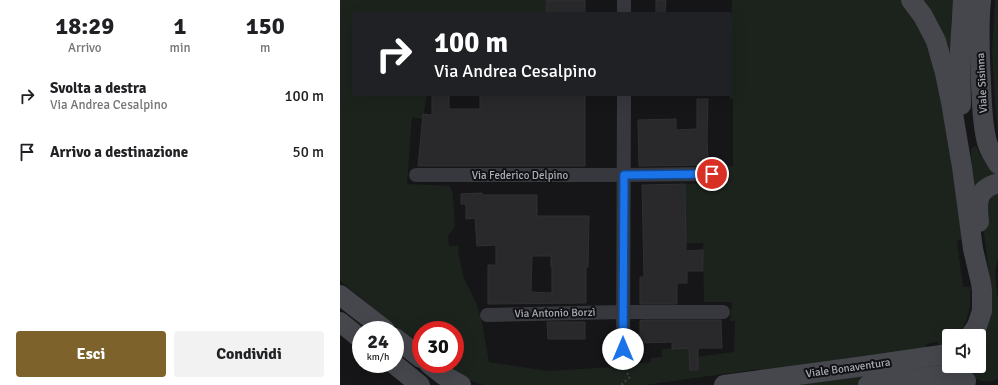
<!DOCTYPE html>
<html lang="it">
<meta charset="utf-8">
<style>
:root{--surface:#fff;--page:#f2f2f2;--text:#202124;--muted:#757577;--accent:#7e622b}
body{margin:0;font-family:Signika,sans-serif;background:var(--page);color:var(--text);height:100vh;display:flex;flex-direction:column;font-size:15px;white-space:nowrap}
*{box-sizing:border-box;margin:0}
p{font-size:13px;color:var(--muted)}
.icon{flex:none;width:22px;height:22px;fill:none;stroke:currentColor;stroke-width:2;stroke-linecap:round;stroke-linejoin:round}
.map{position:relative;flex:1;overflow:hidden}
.sheet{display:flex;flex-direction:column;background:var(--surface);width:340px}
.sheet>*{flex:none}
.guide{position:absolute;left:12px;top:12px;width:380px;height:84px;border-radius:4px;box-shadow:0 4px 16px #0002;background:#202124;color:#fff;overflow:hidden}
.buttons{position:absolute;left:602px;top:329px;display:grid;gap:8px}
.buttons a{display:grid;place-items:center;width:44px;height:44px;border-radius:4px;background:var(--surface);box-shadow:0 4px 16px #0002;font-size:20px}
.speed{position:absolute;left:12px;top:321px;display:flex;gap:8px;font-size:20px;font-weight:700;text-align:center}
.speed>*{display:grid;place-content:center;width:52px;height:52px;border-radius:50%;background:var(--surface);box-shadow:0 4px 16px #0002;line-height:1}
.speed small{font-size:10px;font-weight:400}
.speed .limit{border:6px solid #d22;background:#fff;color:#111}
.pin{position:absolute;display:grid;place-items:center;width:34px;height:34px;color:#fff;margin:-17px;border:2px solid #fff;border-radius:50%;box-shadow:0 1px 4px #0007}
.me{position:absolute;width:44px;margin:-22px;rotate:0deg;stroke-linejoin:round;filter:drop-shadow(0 0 3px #0008)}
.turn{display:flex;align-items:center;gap:14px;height:84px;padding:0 16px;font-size:18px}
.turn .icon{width:52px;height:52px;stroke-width:2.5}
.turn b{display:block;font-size:28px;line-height:34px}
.eta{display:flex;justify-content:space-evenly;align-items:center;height:68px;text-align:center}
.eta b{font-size:24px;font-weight:700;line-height:28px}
.primary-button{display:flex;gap:8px;margin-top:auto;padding:8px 16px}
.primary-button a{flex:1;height:46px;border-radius:4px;background:var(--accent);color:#fff;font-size:16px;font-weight:700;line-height:46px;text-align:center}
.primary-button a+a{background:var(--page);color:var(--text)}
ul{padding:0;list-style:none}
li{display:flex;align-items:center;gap:12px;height:56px;padding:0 16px}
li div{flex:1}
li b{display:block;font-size:15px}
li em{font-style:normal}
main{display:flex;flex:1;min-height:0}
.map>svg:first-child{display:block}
</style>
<main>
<section class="sheet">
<div class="eta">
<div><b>18:29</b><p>Arrivo</p></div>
<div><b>1</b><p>min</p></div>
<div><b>150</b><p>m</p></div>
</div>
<ul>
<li><svg class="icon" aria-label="right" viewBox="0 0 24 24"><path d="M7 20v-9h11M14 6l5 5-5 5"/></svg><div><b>Svolta a destra</b><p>Via Andrea Cesalpino</p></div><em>100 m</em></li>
<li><svg class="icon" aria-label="arrive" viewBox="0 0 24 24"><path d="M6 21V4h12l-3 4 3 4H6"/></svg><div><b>Arrivo a destinazione</b></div><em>50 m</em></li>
</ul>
<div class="primary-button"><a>Esci</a><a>Condividi</a></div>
</section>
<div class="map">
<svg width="658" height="385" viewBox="0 0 658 385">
<rect width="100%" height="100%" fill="#161618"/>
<g fill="#1c231d">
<path d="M 0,0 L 207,0 L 206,14 L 14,14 L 14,94 L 87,94 L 83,119 L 72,117 L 67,184 L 110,186 L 113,194 L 115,226 L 108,236 L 109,246 L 119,246 L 118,251 L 123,276 L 137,305 L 142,323 L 149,362 L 208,371 L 274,367 L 311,362 L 311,358 L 322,357 L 322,349 L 349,348 L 349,358 L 394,352 L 395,321 L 390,321 L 392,302 L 364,302 L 363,243 L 346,243 L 345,184 L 382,183 L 382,166 L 393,166 L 393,99 L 390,99 L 391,30 L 392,0 L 614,0 L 611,22 L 612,63 L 600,75 L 622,239 L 617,241 L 623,287 L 630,287 L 630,307 L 626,321 L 619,334 L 616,336 L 609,336 L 609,341 L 607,343 L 599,345 L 597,342 L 586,344 L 592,385 L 422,385 L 419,369 L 305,385 L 143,385 C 129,381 114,373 102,364 L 115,364 L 115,330 L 81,330 L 81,349 L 53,327 L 24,300 L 0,281 Z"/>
<path d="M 655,0 L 658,0 L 658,132 L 655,100 L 652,51 Z"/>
<path d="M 635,146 L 636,146 C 641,157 647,166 656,175 L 633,190 L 631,152 L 631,149 Z"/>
<path d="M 658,189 L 658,258 L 655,272 L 658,300 L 658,379 C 647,385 628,380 625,366 L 639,366 L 639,338 L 650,316 L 652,306 L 652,297 L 641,210 L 642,204 Z"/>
</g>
<g fill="#29292c" stroke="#303034" fill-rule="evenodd">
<path d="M 207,0 L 245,0 L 245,14 L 206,14 Z"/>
<path d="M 316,0 L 326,0 L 325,14 L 316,14 Z"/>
<path d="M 92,94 L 109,94 L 109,109 L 140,109 L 140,94 L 245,94 L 245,166 L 78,166 L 83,114 L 92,115 Z"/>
<path d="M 357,99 L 368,99 L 367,137 L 368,165 L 299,166 L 298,120 L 336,119 L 336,130 L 357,129 Z"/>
<path d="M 345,184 L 346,251 L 363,250 L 363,271 L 347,271 L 347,283 L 337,283 L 337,304 L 300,304 L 300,277 L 304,277 L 302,185 Z"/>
<path d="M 142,193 L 142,195 L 197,195 L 197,216 L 249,216 L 248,267 L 246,267 L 246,303 L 148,304 L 148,265 L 156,265 L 156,245 L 137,246 L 135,218 L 126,219 L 126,204 L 121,204 L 121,194 ZM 192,256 L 211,256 L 211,267 L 212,267 L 212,293 L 191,292 Z"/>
<path d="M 301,320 L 381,320 L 382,348 L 358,348 L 358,370 L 350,370 L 349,348 L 332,349 L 332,342 L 300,343 L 300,321 Z"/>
<path d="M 207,322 L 245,322 L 245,339 L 208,339 Z"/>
</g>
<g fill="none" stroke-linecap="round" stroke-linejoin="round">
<path stroke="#3d3f44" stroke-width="2" stroke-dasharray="2 3" stroke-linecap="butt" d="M 283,385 L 282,384 L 290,377 L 287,373"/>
<g stroke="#37383d" stroke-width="14">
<path d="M 284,14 L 284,0"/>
<path d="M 76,175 L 284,175 L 372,174"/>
<path d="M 147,315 L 283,312 L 383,312"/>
<path d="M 283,361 L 284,94"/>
</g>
<g stroke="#45474d" stroke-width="20">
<path d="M 571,0 L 583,16 L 596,41 L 605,73 L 611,102 L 622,167 L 633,249 L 641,283 L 642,291 L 642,311 L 637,326 L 630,336"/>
<path d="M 641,0 C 638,28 640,56 641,84 C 642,103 642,124 647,142 C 649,150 654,157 658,164"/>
<path d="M 621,105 L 620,49 L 623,0"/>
<path d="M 639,222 C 637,203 635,190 658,183"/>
<path d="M 0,295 L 45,330"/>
<path d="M 0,322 L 21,339"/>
<path d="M 55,338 L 81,358"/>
<path d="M 54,364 L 80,385"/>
<path d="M 89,364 L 103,375 L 121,385"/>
<path d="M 384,385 L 525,366 L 601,355 L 609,353"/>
<path d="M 528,385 L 603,375 L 611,376 L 626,381"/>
</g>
</g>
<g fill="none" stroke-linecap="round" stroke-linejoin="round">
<defs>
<path id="route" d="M 283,349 L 284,175 L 372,174"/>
</defs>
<use href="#route" stroke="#114b97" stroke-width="10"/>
<use href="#route" stroke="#1a73e8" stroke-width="7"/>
</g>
<g text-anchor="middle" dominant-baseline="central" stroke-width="4" stroke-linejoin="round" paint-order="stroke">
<g font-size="11" fill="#a8adb8" stroke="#111113">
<text transform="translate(642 83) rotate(-93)">Viale Sisinna</text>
<text x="180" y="175">Via Federico Delpino</text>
<text transform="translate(215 313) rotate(-1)">Via Antonio Borzì</text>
<text transform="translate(508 368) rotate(-8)">Viale Bonaventura</text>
</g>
</g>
</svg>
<div class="buttons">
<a><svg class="icon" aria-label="sound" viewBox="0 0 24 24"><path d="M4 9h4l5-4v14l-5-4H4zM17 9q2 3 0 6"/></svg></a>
</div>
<div class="speed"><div>24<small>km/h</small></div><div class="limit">30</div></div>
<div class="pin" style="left:372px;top:174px;background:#d93025"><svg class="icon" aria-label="arrive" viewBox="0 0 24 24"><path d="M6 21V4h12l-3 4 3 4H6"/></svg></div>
<svg class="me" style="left:283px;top:349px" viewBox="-20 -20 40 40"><circle r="19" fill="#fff"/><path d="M0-13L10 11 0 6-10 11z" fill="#1a73e8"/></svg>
<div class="guide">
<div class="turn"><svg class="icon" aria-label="right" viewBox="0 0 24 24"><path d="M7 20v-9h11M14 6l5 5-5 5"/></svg><div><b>100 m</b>Via Andrea Cesalpino</div></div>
</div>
</div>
</main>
